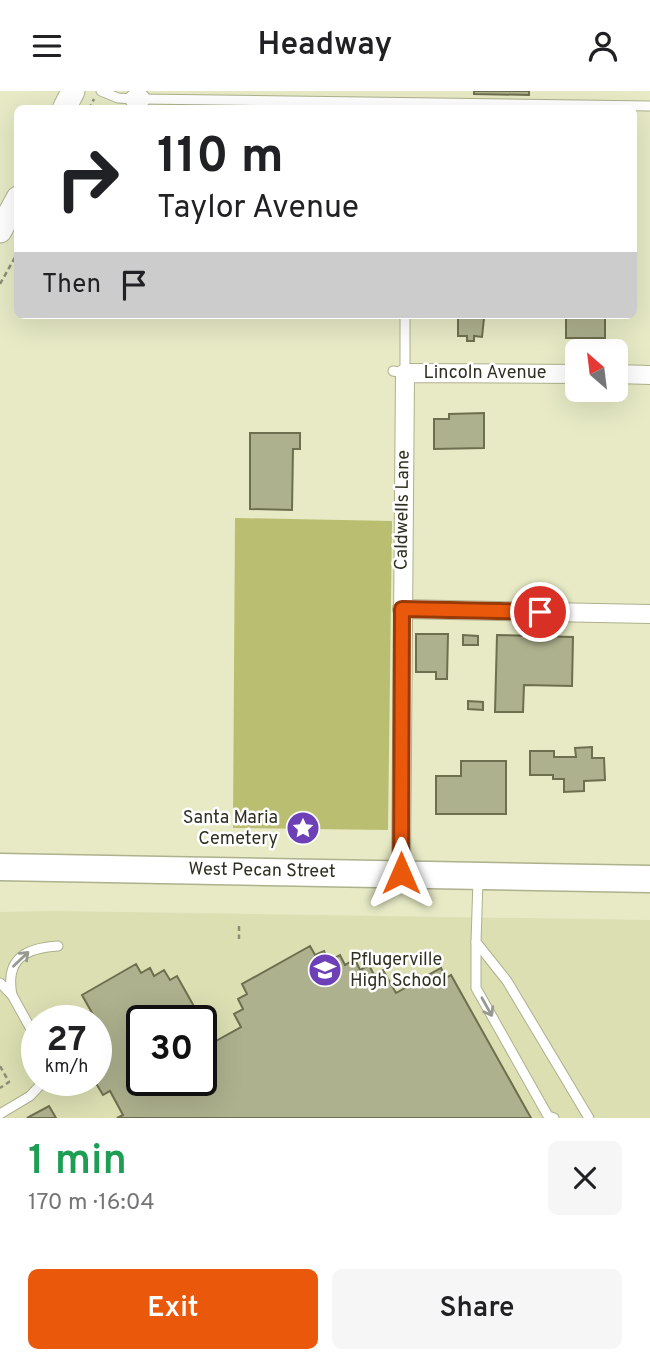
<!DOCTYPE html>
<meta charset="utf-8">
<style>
:root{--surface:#fff;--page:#f6f6f6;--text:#202124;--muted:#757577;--accent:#ea580c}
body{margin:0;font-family:Overpass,sans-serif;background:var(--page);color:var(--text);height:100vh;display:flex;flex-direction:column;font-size:26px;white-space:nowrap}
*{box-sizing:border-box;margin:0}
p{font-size:23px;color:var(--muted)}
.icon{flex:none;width:38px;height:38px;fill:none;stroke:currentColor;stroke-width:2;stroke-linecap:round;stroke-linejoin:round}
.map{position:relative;height:1027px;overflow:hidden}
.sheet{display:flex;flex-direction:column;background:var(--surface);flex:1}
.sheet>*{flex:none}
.hud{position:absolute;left:14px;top:14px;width:623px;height:214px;border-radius:10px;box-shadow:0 7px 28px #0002;background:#fff;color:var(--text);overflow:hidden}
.needle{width:46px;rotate:332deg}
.buttons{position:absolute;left:565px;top:248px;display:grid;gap:14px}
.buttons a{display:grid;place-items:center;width:63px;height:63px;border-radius:10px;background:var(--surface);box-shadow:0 7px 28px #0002;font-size:35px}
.speed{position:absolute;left:21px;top:914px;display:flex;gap:14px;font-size:35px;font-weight:700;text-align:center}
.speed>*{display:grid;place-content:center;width:91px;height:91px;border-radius:50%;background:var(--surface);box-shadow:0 7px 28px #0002;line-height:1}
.speed small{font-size:18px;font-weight:400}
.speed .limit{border:4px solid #111;border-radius:10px;background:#fff;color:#111}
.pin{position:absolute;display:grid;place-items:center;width:60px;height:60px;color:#fff;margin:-30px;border:4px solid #fff;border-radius:50%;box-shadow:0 2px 7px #0007}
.me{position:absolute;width:77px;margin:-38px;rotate:0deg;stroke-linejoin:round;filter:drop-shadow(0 0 5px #0008)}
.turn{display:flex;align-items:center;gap:24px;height:147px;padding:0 28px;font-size:32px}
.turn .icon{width:91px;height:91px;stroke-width:2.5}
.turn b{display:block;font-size:49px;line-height:60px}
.then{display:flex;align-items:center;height:66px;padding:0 28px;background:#0003;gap:14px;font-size:26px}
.round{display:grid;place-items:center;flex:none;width:74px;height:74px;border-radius:10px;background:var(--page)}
.head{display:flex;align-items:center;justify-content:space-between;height:119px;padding:0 28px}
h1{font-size:42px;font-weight:600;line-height:52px;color:#1e9e55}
.button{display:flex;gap:14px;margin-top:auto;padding:14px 28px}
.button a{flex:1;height:80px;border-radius:10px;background:var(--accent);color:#fff;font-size:28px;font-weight:600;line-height:80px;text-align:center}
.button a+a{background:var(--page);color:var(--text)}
header{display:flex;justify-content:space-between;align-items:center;height:91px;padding:0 28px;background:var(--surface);font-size:32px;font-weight:600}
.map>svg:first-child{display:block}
</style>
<header><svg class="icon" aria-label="menu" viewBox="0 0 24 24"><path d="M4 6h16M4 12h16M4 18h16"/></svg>Headway<svg class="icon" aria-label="person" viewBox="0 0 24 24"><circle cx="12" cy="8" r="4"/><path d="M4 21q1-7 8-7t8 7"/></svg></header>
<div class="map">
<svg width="650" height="1027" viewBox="0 0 650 1027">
<rect width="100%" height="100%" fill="#e7eac5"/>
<path fill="#dbdfb2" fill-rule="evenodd" d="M 55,820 L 650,829 L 650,1027 L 0,1027 L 0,821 ZM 37,929 L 96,929 L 96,989 L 37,989 ZM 142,929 L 201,929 L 201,989 L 142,989 Z"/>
<path fill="#b9be71" d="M 235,427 L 392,430 L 388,739 L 233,737 Z"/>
<g fill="#aeb18d" stroke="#6d6f4e" stroke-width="2" fill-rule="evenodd">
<path d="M 474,0 L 529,0 L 529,4 L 474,3 Z"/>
<path d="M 458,224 L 482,225 L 484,227 L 482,246 L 474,245 L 474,250 L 467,250 L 467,245 L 458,245 Z"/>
<rect x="566" y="224" width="39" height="23"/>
<path d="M 484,322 L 484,357 L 434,358 L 434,328 L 449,328 L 449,323 Z"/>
<path d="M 250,342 L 300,342 L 300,358 L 293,358 L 292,419 L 250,418 Z"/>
<path d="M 416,543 L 448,543 L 447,588 L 436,588 L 436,581 L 416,581 Z"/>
<path d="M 463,544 L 478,545 L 478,554 L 463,554 Z"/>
<path d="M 497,544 L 573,546 L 572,595 L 524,594 L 523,621 L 495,621 Z"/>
<path d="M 468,610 L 483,611 L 483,619 L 468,618 Z"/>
<path d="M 592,656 L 592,667 L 604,667 L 605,689 L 584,690 L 584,700 L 564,701 L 564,688 L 553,688 L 553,684 L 530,684 L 530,660 L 554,660 L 554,666 L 576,666 L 575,657 Z"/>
<path d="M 461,670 L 506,670 L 506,723 L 436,723 L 436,685 L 461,685 Z"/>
<path d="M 310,855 L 315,864 L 324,860 L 329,870 L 340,864 L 345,874 L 355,868 L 360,879 L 369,874 L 374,884 L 383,879 L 396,902 L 441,877 L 446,887 L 451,884 L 531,1027 L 117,1027 L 123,1024 L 110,1000 L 103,1004 L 94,989 L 96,929 L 82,904 L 136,873 L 141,882 L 150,877 L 154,885 L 164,879 L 170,889 L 177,885 L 214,951 L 241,936 L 234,923 L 243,918 L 238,908 L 247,903 L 242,893 ZM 142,929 L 201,929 L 201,989 L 142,989 Z"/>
<path d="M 49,1015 L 56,1027 L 27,1027 Z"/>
</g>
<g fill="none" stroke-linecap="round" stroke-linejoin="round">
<defs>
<g id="service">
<path d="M 101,0 L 118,7 L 134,8"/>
<path d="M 141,8 L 650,15"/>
<path d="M 393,280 L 405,282 L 405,224"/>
<path d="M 478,789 L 476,851 L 507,890 L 589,1027"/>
<path d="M 476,851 L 476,897 L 548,1025 L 554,1027"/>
<path d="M 0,892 L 12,904 L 37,949"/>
<path d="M 12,904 C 5,868 25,857 58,855"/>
<path d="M 0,1023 L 30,1005 L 45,989"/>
</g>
<g id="minor">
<path d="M 134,8 L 141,8"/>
<path d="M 616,283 L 650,284"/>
<path d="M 402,518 L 650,523"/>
<path d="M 401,782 L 405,282 L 578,283"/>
</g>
<g id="tertiary">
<path d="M 64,18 L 73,0"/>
<path d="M 0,140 L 18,107"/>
</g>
<path id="secondary" d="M 0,776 L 650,788"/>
</defs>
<use href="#service" stroke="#adb18c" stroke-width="11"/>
<use href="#minor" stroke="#adb18c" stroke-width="20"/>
<use href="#tertiary" stroke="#adb18c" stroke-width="25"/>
<use href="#secondary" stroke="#adb18c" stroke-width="29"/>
<g stroke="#8d8f75" stroke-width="2.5" stroke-dasharray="5 3.5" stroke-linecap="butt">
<path d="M 89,18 L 94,8"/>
<path d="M 0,193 L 18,161"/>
<path d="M 239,835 L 239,848"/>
<path d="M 0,975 L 9,991 L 0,997"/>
</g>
<use href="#service" stroke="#fff" stroke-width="9"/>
<use href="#minor" stroke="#fff" stroke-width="18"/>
<use href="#tertiary" stroke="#fff" stroke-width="23"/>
<use href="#secondary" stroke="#fff" stroke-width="26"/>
</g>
<defs><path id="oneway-shaft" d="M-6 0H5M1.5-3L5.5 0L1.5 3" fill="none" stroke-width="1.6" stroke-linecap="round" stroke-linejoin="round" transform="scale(1.75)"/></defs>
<g stroke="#979890">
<use href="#oneway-shaft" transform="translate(21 868) rotate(-44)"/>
<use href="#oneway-shaft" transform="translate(487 916) rotate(61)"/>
</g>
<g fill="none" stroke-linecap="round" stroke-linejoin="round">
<defs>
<path id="route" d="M 401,782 L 402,518 L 540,521"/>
</defs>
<use href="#route" stroke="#983908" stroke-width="18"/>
<use href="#route" stroke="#ea580c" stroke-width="12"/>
</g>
<defs>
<symbol id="sight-disc" viewBox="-11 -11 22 22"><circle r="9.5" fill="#6d40b8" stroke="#fff"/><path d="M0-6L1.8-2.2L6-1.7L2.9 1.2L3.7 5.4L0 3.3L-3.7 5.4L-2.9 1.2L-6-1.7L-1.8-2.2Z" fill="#fff"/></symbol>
<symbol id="school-disc" viewBox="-11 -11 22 22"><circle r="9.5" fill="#6d40b8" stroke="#fff"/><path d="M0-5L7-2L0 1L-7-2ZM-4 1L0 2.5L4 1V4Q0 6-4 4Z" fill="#fff"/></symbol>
</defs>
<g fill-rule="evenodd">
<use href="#sight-disc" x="284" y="718" width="38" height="38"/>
<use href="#school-disc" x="306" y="860" width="38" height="38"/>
</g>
<g text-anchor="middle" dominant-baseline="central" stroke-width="5" stroke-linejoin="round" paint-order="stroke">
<g font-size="18" fill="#2f3021" stroke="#fff">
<text x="485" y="282">Lincoln Avenue</text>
<text transform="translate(403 419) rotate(-89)">Caldwells Lane</text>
<text transform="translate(262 780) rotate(1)">West Pecan Street</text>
</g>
<g font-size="18" fill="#2f3021" stroke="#fff" text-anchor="end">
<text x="278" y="727">Santa Maria<tspan x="278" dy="21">Cemetery</tspan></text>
<text x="350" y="869" text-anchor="start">Pflugerville<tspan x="350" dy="21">High School</tspan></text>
</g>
</g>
</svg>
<div class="buttons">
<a><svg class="needle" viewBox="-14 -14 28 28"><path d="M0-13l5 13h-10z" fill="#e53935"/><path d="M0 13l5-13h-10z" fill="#757577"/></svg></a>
</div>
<div class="speed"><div>27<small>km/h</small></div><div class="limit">30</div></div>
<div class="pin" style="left:540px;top:521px;background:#d93025"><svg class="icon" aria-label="arrive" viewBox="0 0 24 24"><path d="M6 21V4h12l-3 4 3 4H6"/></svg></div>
<svg class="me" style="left:401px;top:782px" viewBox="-20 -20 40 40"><path d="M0-17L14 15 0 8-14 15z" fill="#ea580c" stroke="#fff" stroke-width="4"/></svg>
<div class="hud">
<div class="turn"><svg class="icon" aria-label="right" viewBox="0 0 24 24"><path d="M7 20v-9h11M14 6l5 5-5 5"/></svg><div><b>110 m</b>Taylor Avenue</div></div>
<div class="then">Then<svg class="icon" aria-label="arrive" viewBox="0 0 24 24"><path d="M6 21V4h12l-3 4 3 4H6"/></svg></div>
</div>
</div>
<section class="sheet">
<div class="head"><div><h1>1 min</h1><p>170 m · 16:04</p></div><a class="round"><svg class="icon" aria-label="close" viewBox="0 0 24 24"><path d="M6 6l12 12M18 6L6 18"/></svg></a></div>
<div class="button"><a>Exit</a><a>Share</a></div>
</section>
